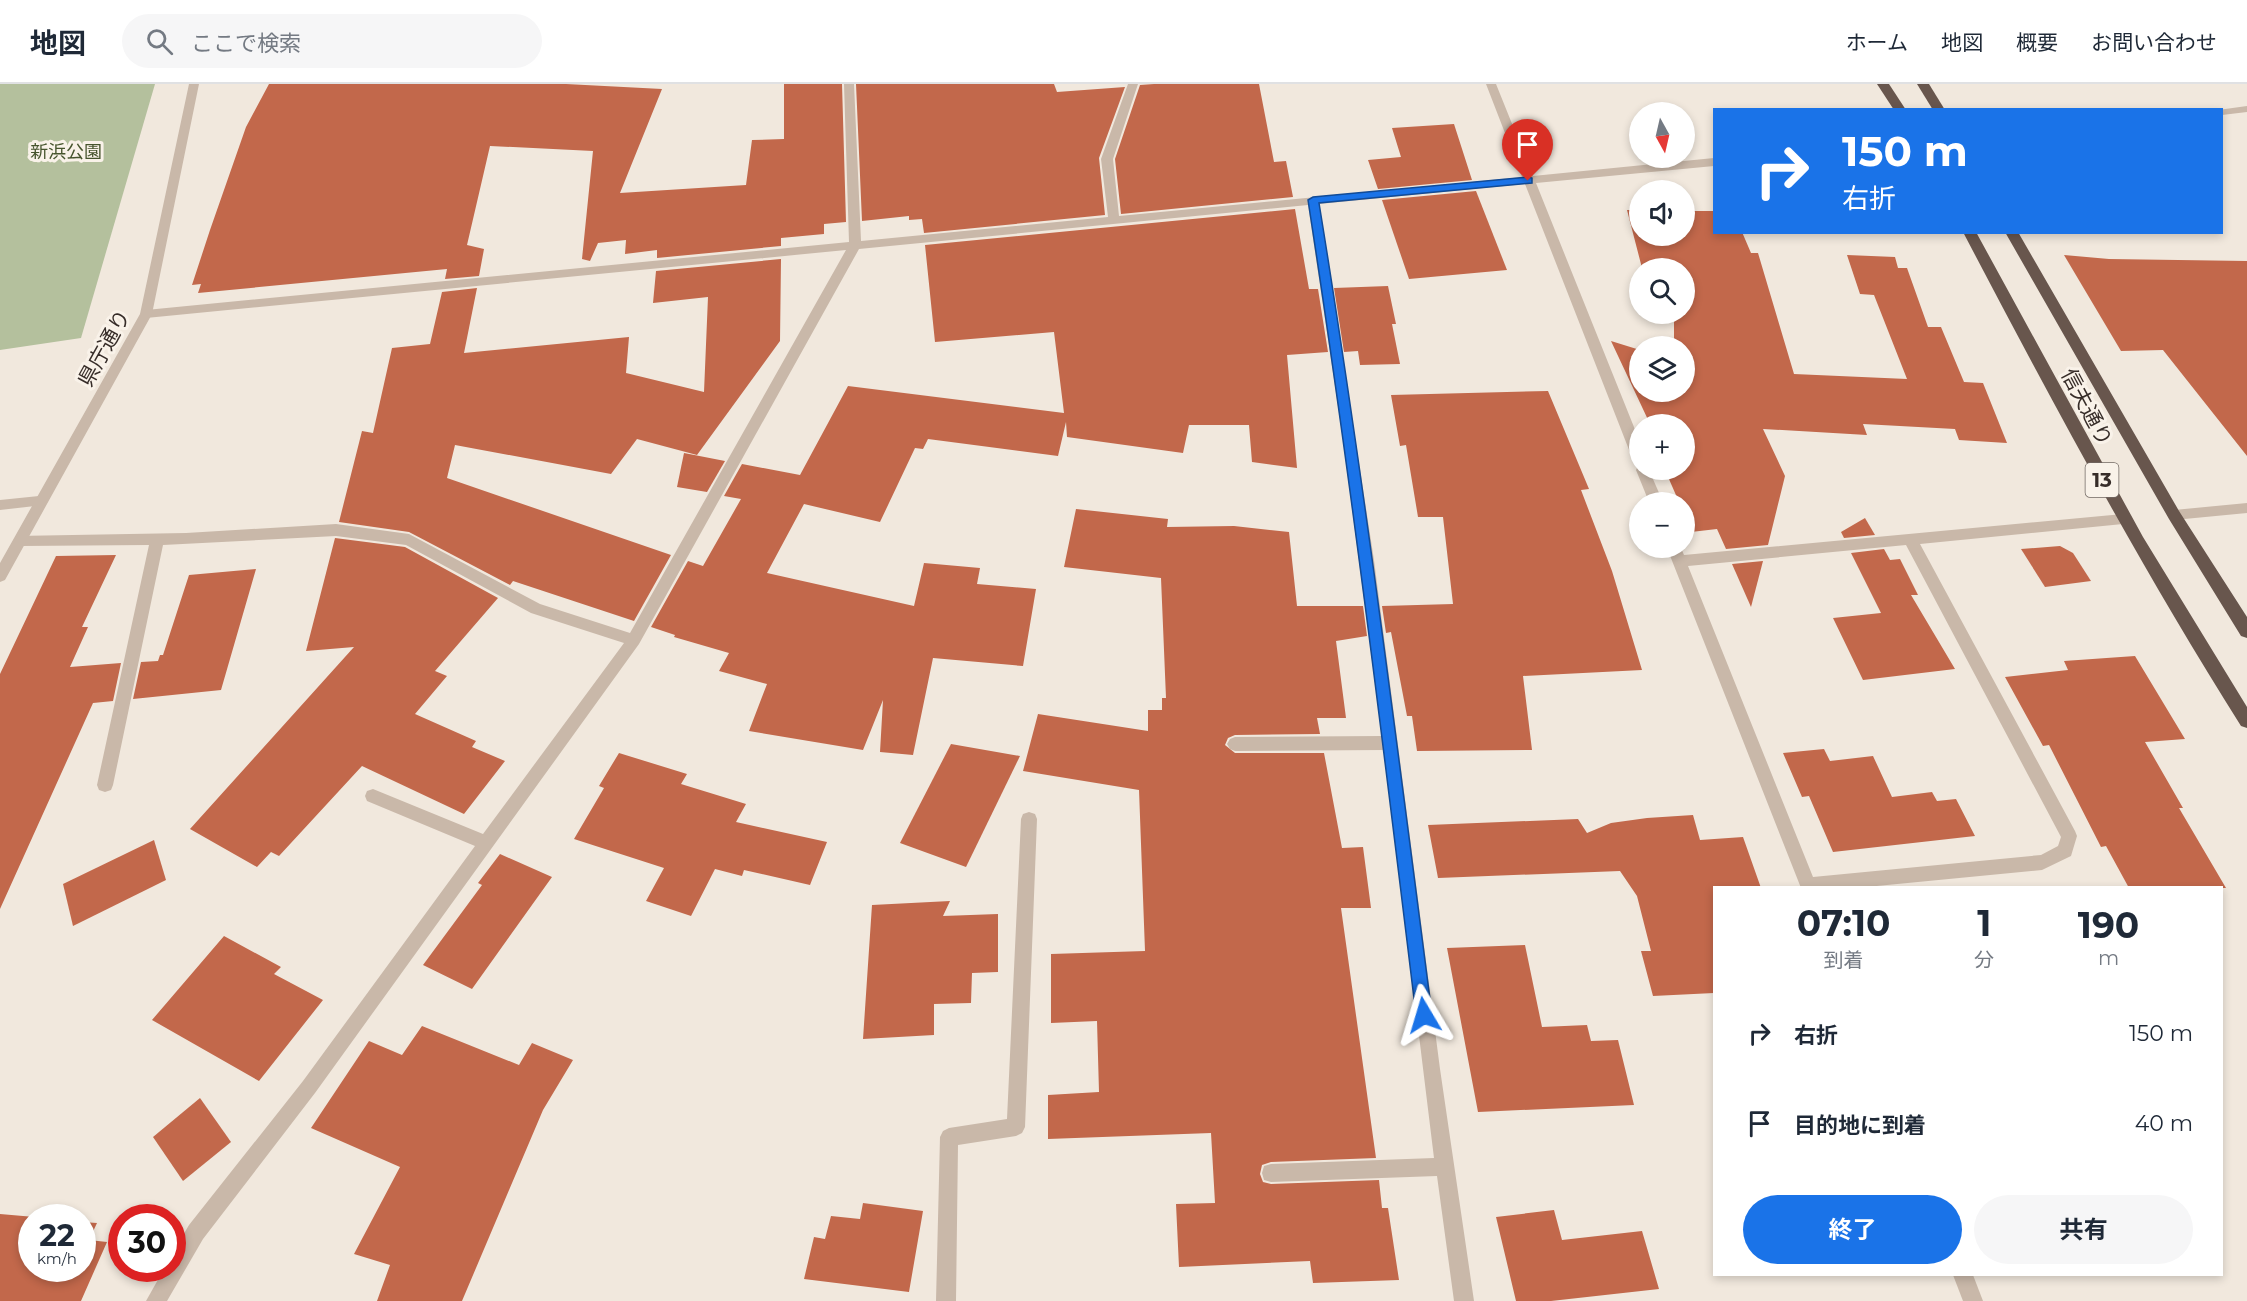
<!DOCTYPE html>
<html lang="ja">
<meta charset="utf-8">
<style>
:root{--surface:#fff;--page:#f6f6f7;--text:#1f2937;--muted:#747a83;--line:#e0e1e3;--accent:#1a73e8}
body{margin:0;font-family:Montserrat,"Noto Sans JP",sans-serif;background:var(--page);color:var(--text);height:100vh;display:flex;flex-direction:column;font-size:22px;white-space:nowrap}
*{box-sizing:border-box;margin:0}
p{font-size:20px;color:var(--muted)}
.icon{flex:none;width:33px;height:33px;fill:none;stroke:currentColor;stroke-width:2;stroke-linecap:round;stroke-linejoin:round}
.map{position:relative;flex:1;overflow:hidden}
.panel{position:absolute;left:1713px;top:802px;width:510px;height:390px;display:flex;flex-direction:column;background:var(--surface);border-radius:0px;box-shadow:0 3px 9px #0003}
.panel>*{flex:none}
.banner{position:absolute;left:1713px;top:24px;width:510px;height:126px;border-radius:0px;box-shadow:0 3px 9px #0003;background:#1a73e8;color:#fff;overflow:hidden}
.needle{width:39px;rotate:172deg}
.buttons{position:absolute;left:1629px;top:18px;display:grid;gap:12px}
.buttons a{display:grid;place-items:center;width:66px;height:66px;border-radius:50%;background:var(--surface);box-shadow:0 3px 9px #0003;font-size:30px}
.speed{position:absolute;left:18px;top:1120px;display:flex;gap:12px;font-size:30px;font-weight:700;text-align:center}
.speed>*{display:grid;place-content:center;width:78px;height:78px;border-radius:50%;background:var(--surface);box-shadow:0 3px 9px #0003;line-height:1}
.speed small{font-size:15px;font-weight:400}
.speed .limit{border:9px solid #d22;background:#fff;color:#111}
.pin{position:absolute;display:grid;place-items:center;width:51px;height:51px;color:#fff;margin:-62px -26px;border-radius:50% 50% 50% 0;rotate:-45deg;box-shadow:0 0 6px #0007}
.pin .icon{rotate:45deg}
.me{position:absolute;width:66px;margin:-33px;rotate:353deg;stroke-linejoin:round;filter:drop-shadow(0 0 4px #0008)}
.turn{display:flex;align-items:center;gap:21px;height:126px;padding:0 30px;font-size:27px}
.turn .icon{width:78px;height:78px;stroke-width:2.5}
.turn b{display:block;font-size:42px;line-height:51px}
.eta{display:flex;justify-content:space-evenly;align-items:center;height:102px;text-align:center}
.eta b{font-size:36px;font-weight:700;line-height:42px}
.cta{display:flex;gap:12px;margin-top:auto;padding:12px 30px}
.cta a{flex:1;height:69px;border-radius:36px;background:var(--accent);color:#fff;font-size:24px;font-weight:700;line-height:69px;text-align:center}
.cta a+a{background:var(--page);color:var(--text)}
ul{padding:0;list-style:none}
li{display:flex;align-items:center;gap:18px;height:90px;padding:0 30px}
li div{flex:1}
li b{display:block;font-size:22px}
li em{font-style:normal}
header{display:flex;align-items:center;gap:36px;box-sizing:border-box;height:84px;padding:0 30px;background:var(--surface);border-bottom:2px solid var(--line)}
header strong{font-size:28px}
nav{display:flex;gap:33px;margin-inline-start:auto;font-size:21px}
.search{width:420px;height:54px;background:var(--page);display:flex;align-items:center;gap:15px;box-sizing:border-box;padding:0 21px;border-radius:33px;color:var(--muted);font-size:22px}
.map>svg:first-child{display:block}
</style>
<header>
<strong>地図</strong>
<div class="search"><svg class="icon" aria-label="search" viewBox="0 0 24 24"><circle cx="10" cy="10" r="6"/><path d="M15 15l6 6"/></svg>ここで検索</div>
<nav><a>ホーム</a><a>地図</a><a>概要</a><a>お問い合わせ</a></nav>
</header>
<div class="map">
<svg width="2247" height="1217" viewBox="0 0 2247 1217">
<rect width="100%" height="100%" fill="#f1e8dd"/>
<path fill="#b4c09d" d="M 0,0 L 155,0 L 81,254 L 0,266 Z"/>
<g fill="#c2684b">
<path d="M 269,0 L 566,0 L 662,5 L 620,109 L 746,101 L 752,56 L 784,55 L 784,0 L 842,0 L 846,138 L 824,140 L 824,150 L 781,154 L 781,162 L 657,174 L 657,166 L 625,170 L 626,156 L 598,159 L 590,177 L 582,175 L 593,67 L 490,62 L 467,161 L 484,165 L 479,192 L 445,195 L 447,185 L 198,209 L 201,200 L 192,201 L 210,146 L 246,43 Z"/>
<path d="M 856,0 L 1054,0 L 1057,8 L 1125,3 L 1099,74 L 1105,131 L 924,149 L 922,135 L 909,136 L 909,132 L 862,137 Z"/>
<path d="M 1154,0 L 1259,0 L 1274,78 L 1286,77 L 1293,113 L 1121,130 L 1115,75 L 1140,1 Z"/>
<path d="M 1454,40 L 1472,96 L 1378,105 L 1368,76 L 1401,73 L 1392,44 Z"/>
<path d="M 1476,107 L 1507,186 L 1409,195 L 1382,116 Z"/>
<path d="M 1295,125 L 1309,205 L 1318,205 L 1328,268 L 1287,271 L 1297,384 L 1252,378 L 1249,341 L 1189,341 L 1183,369 L 1067,353 L 1066,338 L 1058,372 L 928,355 L 923,365 L 915,364 L 880,438 L 804,420 L 767,489 L 914,522 L 924,479 L 980,484 L 977,500 L 1036,505 L 1023,582 L 933,574 L 913,671 L 880,668 L 883,616 L 863,666 L 749,647 L 767,600 L 719,587 L 729,569 L 674,553 L 675,551 L 651,543 L 688,477 L 703,482 L 741,415 L 724,412 L 742,380 L 800,391 L 848,302 L 1064,329 L 1054,248 L 935,258 L 925,161 Z"/>
<path d="M 1627,126 L 1640,126 L 1640,152 L 1684,152 L 1684,127 L 1714,127 L 1714,148 L 1742,148 L 1751,169 L 1758,169 L 1794,290 L 1907,295 L 1874,211 L 1860,210 L 1847,171 L 1895,173 L 1898,184 L 1907,184 L 1928,243 L 1941,243 L 1964,298 L 1983,299 L 2007,359 L 1959,356 L 1955,345 L 1863,340 L 1867,351 L 1763,345 L 1785,392 L 1768,461 L 1726,465 L 1717,445 L 1691,448 L 1684,431 L 1684,418 L 1679,418 L 1665,386 L 1684,386 L 1684,340 L 1650,340 L 1611,257 L 1640,266 L 1640,308 L 1684,308 L 1684,262 L 1674,262 L 1674,230 L 1684,230 L 1684,184 L 1642,184 Z"/>
<path d="M 2064,171 L 2109,175 L 2247,177 L 2247,372 L 2163,266 L 2121,267 Z"/>
<path d="M 781,175 L 780,257 L 697,371 L 637,355 L 611,390 L 455,361 L 447,394 L 671,471 L 634,537 L 513,497 L 510,501 L 409,448 L 339,438 L 362,347 L 373,349 L 392,264 L 430,260 L 442,208 L 477,204 L 464,269 L 629,253 L 626,289 L 704,308 L 708,213 L 653,219 L 656,187 Z"/>
<path d="M 1388,202 L 1396,240 L 1392,240 L 1400,280 L 1360,281 L 1358,267 L 1344,268 L 1334,204 Z"/>
<path d="M 1548,307 L 1589,405 L 1581,406 L 1612,487 L 1642,586 L 1523,592 L 1532,666 L 1417,667 L 1412,632 L 1407,632 L 1391,548 L 1386,549 L 1382,522 L 1453,520 L 1443,433 L 1418,433 L 1406,361 L 1400,362 L 1391,311 Z"/>
<path d="M 684,369 L 725,377 L 707,408 L 677,403 Z"/>
<path d="M 1076,425 L 1168,435 L 1167,443 L 1234,442 L 1289,448 L 1297,522 L 1363,522 L 1367,552 L 1336,557 L 1346,634 L 1317,634 L 1320,650 L 1235,651 L 1228,654 L 1225,661 L 1235,669 L 1324,669 L 1342,764 L 1363,763 L 1371,824 L 1341,824 L 1376,1074 L 1271,1078 L 1262,1081 L 1260,1090 L 1263,1098 L 1271,1100 L 1379,1096 L 1382,1124 L 1388,1124 L 1399,1196 L 1313,1199 L 1310,1177 L 1179,1183 L 1176,1120 L 1215,1119 L 1211,1049 L 1048,1055 L 1048,1011 L 1099,1008 L 1097,937 L 1051,939 L 1051,870 L 1145,867 L 1139,706 L 1023,687 L 1038,630 L 1148,647 L 1148,626 L 1162,626 L 1162,614 L 1166,614 L 1161,494 L 1064,483 Z"/>
<path d="M 1865,434 L 1875,451 L 1844,454 L 1841,448 Z"/>
<path d="M 335,454 L 405,463 L 498,514 L 435,587 L 447,592 L 415,630 L 476,657 L 472,663 L 505,677 L 464,730 L 362,682 L 279,772 L 271,768 L 257,783 L 190,745 L 354,563 L 306,567 Z"/>
<path d="M 2060,462 L 2073,469 L 2091,497 L 2045,503 L 2021,465 Z"/>
<path d="M 1884,465 L 1890,476 L 1900,475 L 1918,511 L 1911,511 L 1955,585 L 1863,596 L 1833,534 L 1881,529 L 1851,469 Z"/>
<path d="M 116,471 L 82,543 L 88,543 L 70,583 L 121,579 L 113,617 L 93,619 L 0,825 L 0,590 L 56,472 Z"/>
<path d="M 1763,477 L 1751,523 L 1732,480 Z"/>
<path d="M 256,485 L 221,606 L 133,615 L 141,578 L 158,577 L 160,571 L 163,571 L 189,491 Z"/>
<path d="M 2135,572 L 2185,655 L 2145,658 L 2183,724 L 2179,724 L 2226,804 L 2129,804 L 2106,762 L 2101,763 L 2049,661 L 2043,662 L 2005,593 L 2068,586 L 2064,577 Z"/>
<path d="M 951,660 L 1020,672 L 966,783 L 900,759 Z"/>
<path d="M 1824,665 L 1830,677 L 1873,672 L 1892,713 L 1932,708 L 1937,717 L 1956,715 L 1975,752 L 1833,768 L 1809,712 L 1802,713 L 1783,669 Z"/>
<path d="M 619,669 L 687,690 L 681,700 L 746,720 L 736,738 L 827,758 L 810,801 L 744,786 L 742,792 L 715,785 L 691,832 L 646,817 L 664,784 L 574,755 L 604,704 L 599,702 Z"/>
<path d="M 1693,731 L 1700,756 L 1743,753 L 1761,804 L 1714,804 L 1714,909 L 1653,912 L 1641,867 L 1651,867 L 1637,812 L 1620,787 L 1438,794 L 1428,741 L 1578,735 L 1587,749 L 1611,739 L 1647,734 Z"/>
<path d="M 154,756 L 166,796 L 73,842 L 63,800 Z"/>
<path d="M 500,770 L 552,793 L 472,905 L 423,881 L 482,801 L 478,799 Z"/>
<path d="M 950,817 L 943,832 L 998,830 L 998,888 L 972,889 L 971,919 L 934,920 L 934,951 L 863,955 L 872,821 Z"/>
<path d="M 224,852 L 281,883 L 274,890 L 323,916 L 259,997 L 152,936 Z"/>
<path d="M 1525,861 L 1542,943 L 1587,941 L 1591,957 L 1618,956 L 1634,1021 L 1478,1028 L 1447,864 Z"/>
<path d="M 422,942 L 519,981 L 532,959 L 573,976 L 543,1026 L 462,1217 L 377,1217 L 390,1181 L 354,1170 L 400,1083 L 311,1044 L 369,957 L 402,971 Z"/>
<path d="M 200,1014 L 231,1058 L 183,1097 L 153,1053 Z"/>
<path d="M 863,1119 L 923,1127 L 909,1208 L 804,1195 L 814,1153 L 825,1155 L 831,1132 L 860,1135 Z"/>
<path d="M 1554,1126 L 1562,1156 L 1642,1147 L 1659,1205 L 1551,1217 L 1516,1217 L 1496,1133 Z"/>
<path d="M 0,1130 L 46,1134 L 32,1134 L 32,1185 L 82,1185 L 82,1138 L 97,1139 L 89,1156 L 107,1158 L 81,1217 L 0,1217 Z"/>
</g>
<g fill="none" stroke-linecap="round" stroke-linejoin="round">
<g fill="#c9b8a9" fill-rule="evenodd">
<path d="M 844,0 L 854,0 L 861,157 L 1108,133 L 1101,75 L 1128,0 L 1138,0 L 1113,75 L 1119,132 L 1522,93 L 1486,0 L 1496,0 L 1533,92 L 1714,74 L 1714,82 L 1536,99 L 1640,358 L 1640,381 L 1633,376 L 1525,100 L 1319,120 L 1374,476 L 1440,985 L 1474,1217 L 1454,1217 L 1437,1092 L 1271,1098 L 1264,1096 L 1262,1089 L 1264,1082 L 1271,1080 L 1434,1074 L 1384,666 L 1235,667 L 1230,665 L 1227,660 L 1230,655 L 1235,653 L 1382,652 L 1343,356 L 1308,121 L 859,165 L 639,560 L 315,1009 L 203,1155 L 167,1217 L 146,1217 L 164,1185 L 172,1185 L 172,1170 L 189,1141 L 303,997 L 475,762 L 367,717 L 365,712 L 367,707 L 373,705 L 483,750 L 624,559 L 531,529 L 406,461 L 336,452 L 163,461 L 113,701 L 111,706 L 105,708 L 99,706 L 97,701 L 149,461 L 21,462 L 16,460 L 14,456 L 16,452 L 186,449 L 336,440 L 409,450 L 540,520 L 630,549 L 846,166 L 146,234 L 140,230 L 146,226 L 849,158 Z"/>
<path d="M 2247,22 L 2247,28 L 2222,31 L 2222,26 L 2218,26 Z"/>
<path d="M 1638,382 L 1640,386 L 1649,386 L 1663,418 L 1649,418 L 1636,386 Z"/>
<path d="M 39,412 L 46,417 L 44,421 L 0,426 L 0,416 Z"/>
<path d="M 2247,419 L 2247,429 L 2174,436 L 2167,431 L 2174,426 Z"/>
<path d="M 2123,430 L 2130,435 L 2123,440 L 1920,460 L 2075,747 L 2077,752 L 2071,772 L 2042,786 L 1856,804 L 1801,804 L 1667,464 L 1681,464 L 1684,471 ZM 1906,461 L 2061,753 L 2058,762 L 2041,771 L 1813,793 L 1688,482 Z"/>
<path d="M 1029,728 L 1035,730 L 1037,735 L 1025,1043 L 1022,1049 L 1016,1052 L 958,1061 L 956,1217 L 936,1217 L 940,1053 L 943,1047 L 949,1044 L 1007,1035 L 1021,735 L 1023,730 Z"/>
<path d="M 1953,1191 L 1973,1191 L 1983,1217 L 1963,1217 Z"/>
</g>
<path fill="#c9b8a9" fill-rule="evenodd" d="M 189,0 L 199,0 L 152,230 L 5,496 L 0,498 L 0,479 L 140,230 Z"/>
<g fill="#68564d" fill-rule="evenodd">
<path d="M 1877,0 L 1889,0 L 1906,26 L 1894,26 Z"/>
<path d="M 1917,0 L 1929,0 L 1945,26 L 1933,26 Z"/>
<path d="M 1963,148 L 1976,148 L 2143,453 L 2247,623 L 2247,644 L 2241,642 C 2140,482 2051,316 1963,148 Z"/>
<path d="M 2005,148 L 2018,148 L 2179,427 L 2247,533 L 2247,554 L 2241,552 L 2169,435 Z"/>
</g>
</g>
<path fill="#1a73e8" stroke="#114b97" stroke-width="1.5" d="M 1528,93 L 1532,94 L 1532,99 L 1319,119 C 1363,389 1397,660 1432,931 L 1429,937 L 1424,939 L 1418,937 L 1416,931 C 1383,659 1350,387 1308,116 L 1313,113 Z"/>
<g text-anchor="middle" dominant-baseline="central" stroke-width="6" stroke-linejoin="round" paint-order="stroke">
<g font-size="18" fill="#46542d" stroke="#f9f2e9">
<text x="66" y="68">新浜公園</text>
</g>
<rect fill="#f9f2e9" stroke="#716863" stroke-width="1.5" x="2085.5" y="379" width="33" height="34" rx="4.5"/>
<g font-size="20" font-weight="bold" fill="#372d29">
<text x="2102" y="396">13</text>
</g>
<g font-size="21" fill="#372d29" stroke="#f9f2e9">
<text transform="translate(104 264) rotate(-61)">県庁通り</text>
<text transform="translate(2087 323) rotate(62)">信夫通り</text>
</g>
</g>
</svg>
<div class="buttons">
<a><svg class="needle" viewBox="-14 -14 28 28"><path d="M0-13l5 13h-10z" fill="#e53935"/><path d="M0 13l5-13h-10z" fill="#747a83"/></svg></a>
<a><svg class="icon" aria-label="sound" viewBox="0 0 24 24"><path d="M4 9h4l5-4v14l-5-4H4zM17 9q2 3 0 6"/></svg></a>
<a><svg class="icon" aria-label="search" viewBox="0 0 24 24"><circle cx="10" cy="10" r="6"/><path d="M15 15l6 6"/></svg></a>
<a><svg class="icon" aria-label="layers" viewBox="0 0 24 24"><path d="M12 4l9 5-9 5-9-5zM3 14l9 5 9-5"/></svg></a>
<a>+</a>
<a>−</a>
</div>
<div class="speed"><div>22<small>km/h</small></div><div class="limit">30</div></div>
<div class="pin" style="left:1528px;top:97px;background:#d93025"><svg class="icon" aria-label="arrive" viewBox="0 0 24 24"><path d="M6 21V4h12l-3 4 3 4H6"/></svg></div>
<svg class="me" style="left:1424px;top:931px" viewBox="-20 -20 40 40"><path d="M0-17L14 15 0 8-14 15z" fill="#1a73e8" stroke="#fff" stroke-width="4"/></svg>
<div class="banner">
<div class="turn"><svg class="icon" aria-label="right" viewBox="0 0 24 24"><path d="M7 20v-9h11M14 6l5 5-5 5"/></svg><div><b>150 m</b>右折</div></div>
</div>
<section class="panel">
<div class="eta">
<div><b>07:10</b><p>到着</p></div>
<div><b>1</b><p>分</p></div>
<div><b>190</b><p>m</p></div>
</div>
<ul>
<li><svg class="icon" aria-label="right" viewBox="0 0 24 24"><path d="M7 20v-9h11M14 6l5 5-5 5"/></svg><div><b>右折</b></div><em>150 m</em></li>
<li><svg class="icon" aria-label="arrive" viewBox="0 0 24 24"><path d="M6 21V4h12l-3 4 3 4H6"/></svg><div><b>目的地に到着</b></div><em>40 m</em></li>
</ul>
<div class="cta"><a>終了</a><a>共有</a></div>
</section>
</div>
